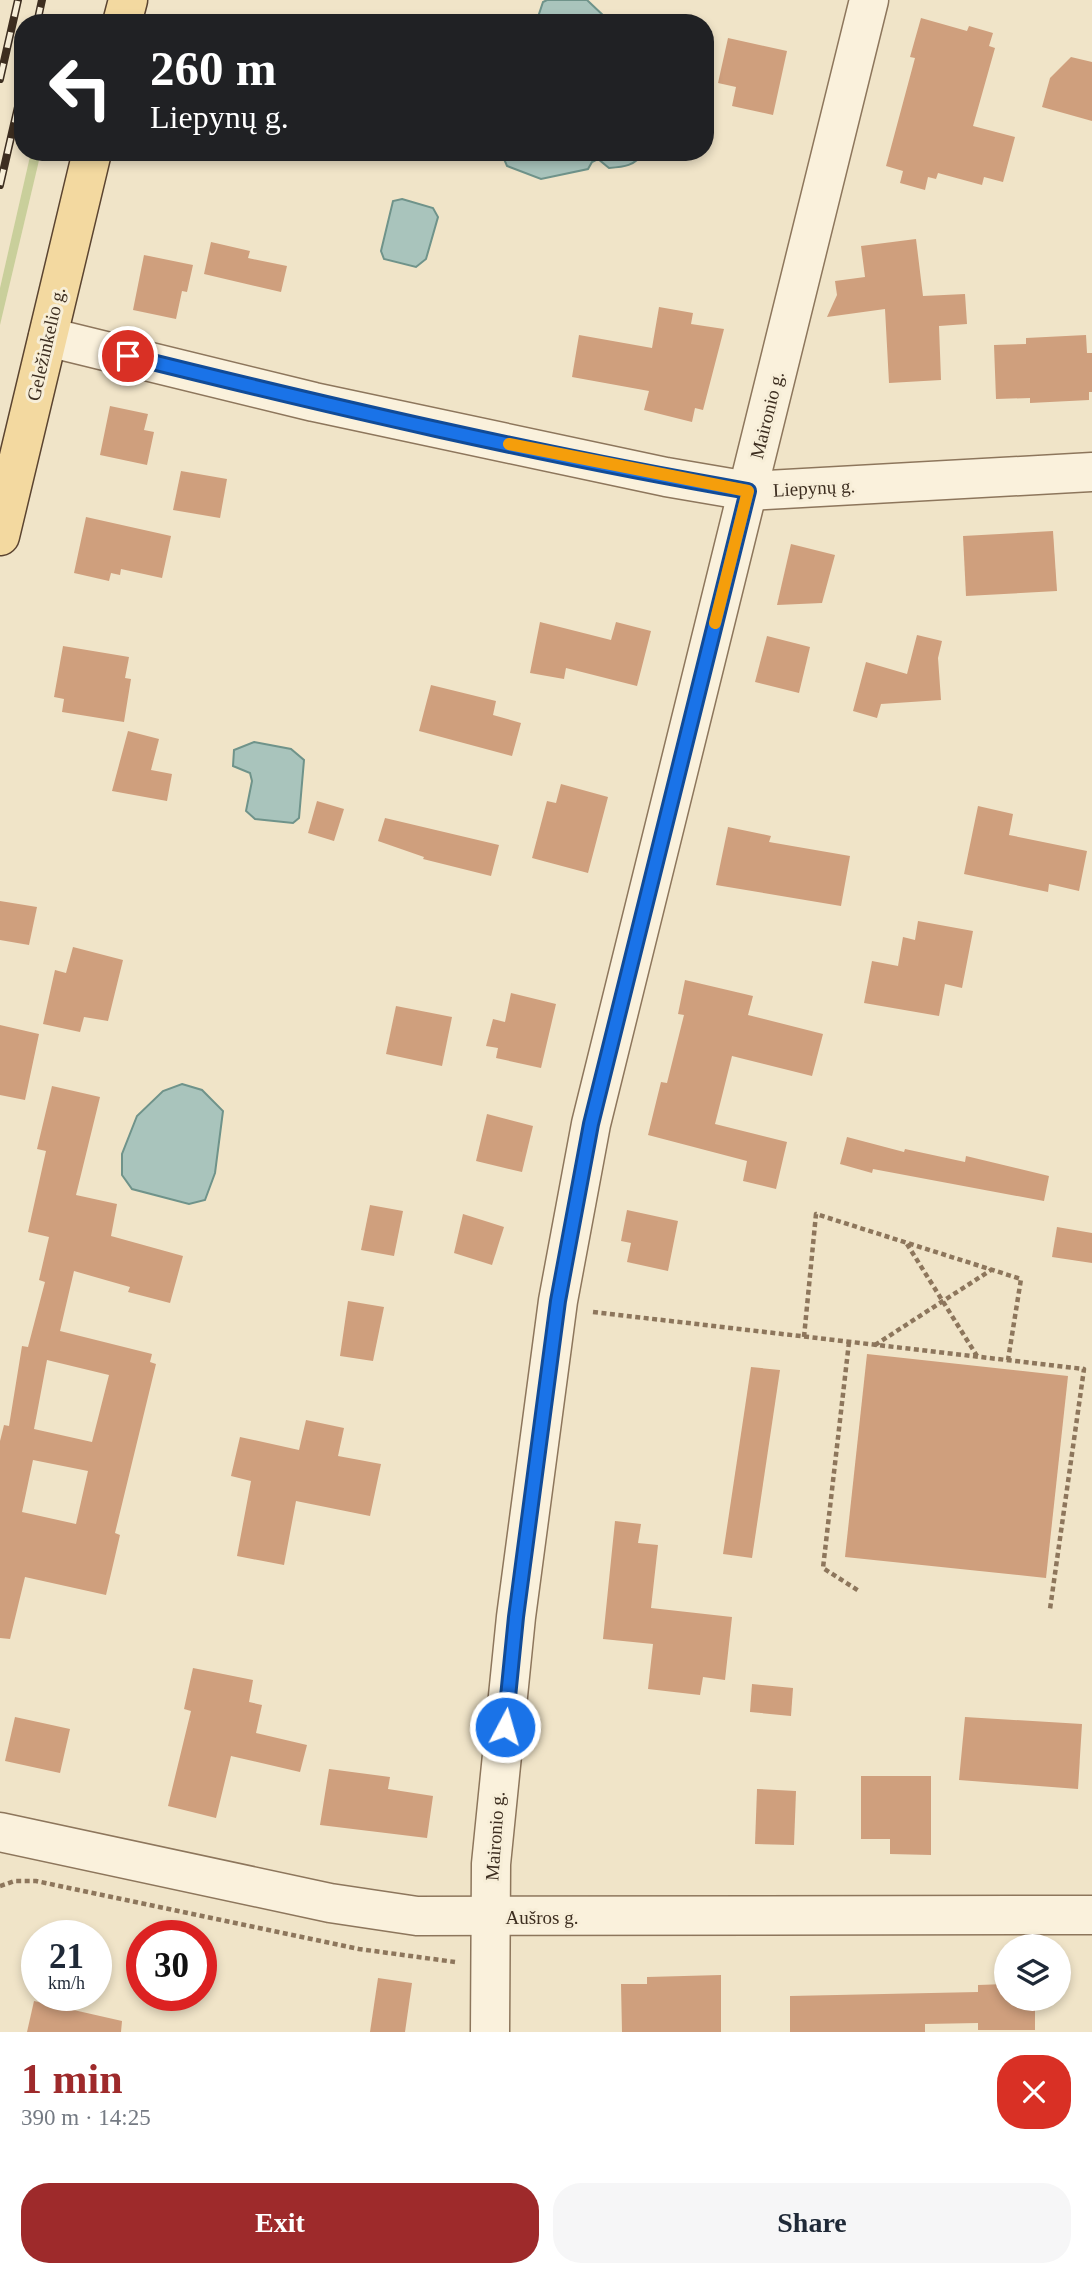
<!DOCTYPE html>
<meta charset="utf-8">
<style>
:root{--surface:#fff;--page:#f6f6f7;--text:#1f2937;--muted:#747a83;--accent:#9e2a2b}
body{margin:0;font-family:Georgia,serif;background:var(--page);color:var(--text);height:100vh;display:flex;flex-direction:column;font-size:26px;white-space:nowrap}
*{box-sizing:border-box;margin:0}
p{font-size:23px;color:var(--muted)}
.icon{flex:none;width:38px;height:38px;fill:none;stroke:currentColor;stroke-width:2;stroke-linecap:round;stroke-linejoin:round}
.map{position:relative;height:2032px;overflow:hidden}
.sheet{display:flex;flex-direction:column;background:var(--surface);flex:1}
.sheet>*{flex:none}
.hud{position:absolute;left:14px;top:14px;width:700px;height:147px;border-radius:28px;box-shadow:0 4px 10px #0003;background:#202124;color:#fff;overflow:hidden}
.buttons{position:absolute;left:994px;top:1934px;display:grid;gap:14px}
.buttons a{display:grid;place-items:center;width:77px;height:77px;border-radius:50%;background:var(--surface);box-shadow:0 4px 10px #0003;font-size:35px}
.speed{position:absolute;left:21px;top:1920px;display:flex;gap:14px;font-size:35px;font-weight:700;text-align:center}
.speed>*{display:grid;place-content:center;width:91px;height:91px;border-radius:50%;background:var(--surface);box-shadow:0 4px 10px #0003;line-height:1}
.speed small{font-size:18px;font-weight:400}
.speed .limit{border:10px solid #d22;background:#fff;color:#111}
.pin{position:absolute;display:grid;place-items:center;width:60px;height:60px;color:#fff;margin:-30px;border:4px solid #fff;border-radius:50%;box-shadow:0 2px 7px #0007}
.me{position:absolute;width:77px;margin:-38px;rotate:6deg;stroke-linejoin:round;filter:drop-shadow(0 0 5px #0008)}
.turn{display:flex;align-items:center;gap:24px;height:147px;padding:0 21px;font-size:32px}
.turn .icon{width:91px;height:91px;stroke-width:2.5}
.turn b{display:block;font-size:49px;line-height:60px}
.round{display:grid;place-items:center;flex:none;width:74px;height:74px;border-radius:28px;background:var(--page)}
.head{display:flex;align-items:center;justify-content:space-between;height:119px;padding:0 21px}
h1{font-size:42px;font-weight:700;line-height:52px;color:var(--accent)}
.button{display:flex;gap:14px;margin-top:auto;padding:14px 21px}
.button a{flex:1;height:80px;border-radius:28px;background:var(--accent);color:#fff;font-size:28px;font-weight:700;line-height:80px;text-align:center}
.button a+a{background:var(--page);color:var(--text)}
.map>svg:first-child{display:block}
</style>
<div class="map">
<svg width="1092" height="2032" viewBox="0 0 1092 2032">
<rect width="100%" height="100%" fill="#f0e4c8"/>
<path fill="#c9cf9b" d="M 31,152 L 41,152 L 0,325 L 0,288 Z"/>
<g fill="#a9c4bc" stroke="#6f938a" stroke-width="2">
<path d="M 547,0 L 587,0 L 607,19 L 607,23 L 536,23 L 543,2 Z"/>
<path d="M 501,152 L 643,152 C 636,166 623,167 609,168 L 598,159 L 592,162 L 588,169 L 541,179 L 507,166 Z"/>
<path d="M 402,199 L 433,208 L 438,217 L 426,259 L 416,267 L 384,259 L 381,251 L 393,201 Z"/>
<path d="M 254,742 L 291,749 L 304,760 L 299,818 L 293,823 L 255,819 L 246,811 L 252,781 L 250,773 L 233,766 L 234,750 Z"/>
<path d="M 182,1084 L 202,1090 L 223,1111 L 215,1173 L 205,1200 L 189,1204 L 132,1189 L 122,1175 L 122,1154 L 137,1116 L 163,1091 Z"/>
</g>
<g fill="#cf9f7d" fill-rule="evenodd">
<path d="M 921,18 L 967,31 L 969,26 L 993,33 L 989,46 L 995,48 L 973,126 L 1015,137 L 1003,182 L 984,177 L 982,185 L 938,173 L 936,179 L 928,177 L 925,190 L 900,183 L 903,171 L 886,166 L 915,58 L 910,57 Z"/>
<path d="M 728,38 L 787,51 L 773,115 L 732,106 L 736,87 L 718,83 Z"/>
<path d="M 1071,57 L 1092,62 L 1092,121 L 1042,107 L 1050,78 Z"/>
<path d="M 916,239 L 923,296 L 965,294 L 967,324 L 939,326 L 941,380 L 889,383 L 885,309 L 827,317 L 837,295 L 835,281 L 865,277 L 861,246 Z"/>
<path d="M 211,242 L 250,251 L 248,258 L 287,266 L 281,292 L 204,274 Z"/>
<path d="M 144,255 L 193,265 L 187,292 L 182,291 L 176,319 L 133,310 Z"/>
<path d="M 659,307 L 693,313 L 691,324 L 724,329 L 703,410 L 695,408 L 692,422 L 644,410 L 649,391 L 572,377 L 579,335 L 652,348 Z"/>
<path d="M 1086,335 L 1087,353 L 1092,353 L 1092,392 L 1089,392 L 1089,400 L 1030,403 L 1030,398 L 996,399 L 994,345 L 1026,344 L 1026,338 Z"/>
<path d="M 110,406 L 148,414 L 144,430 L 154,432 L 147,465 L 100,455 Z"/>
<path d="M 181,471 L 227,479 L 220,518 L 173,510 Z"/>
<path d="M 86,517 L 171,536 L 162,578 L 121,569 L 120,575 L 111,573 L 109,581 L 74,573 Z"/>
<path d="M 1053,531 L 1057,591 L 966,596 L 963,536 Z"/>
<path d="M 791,544 L 835,555 L 822,603 L 777,605 Z"/>
<path d="M 540,622 L 611,640 L 616,622 L 651,631 L 637,686 L 566,668 L 564,679 L 530,673 Z"/>
<path d="M 917,635 L 942,641 L 938,658 L 941,700 L 881,704 L 877,718 L 853,711 L 866,662 L 907,674 Z"/>
<path d="M 767,636 L 810,647 L 799,693 L 755,682 Z"/>
<path d="M 63,646 L 129,657 L 125,678 L 131,679 L 124,722 L 62,712 L 64,699 L 54,697 Z"/>
<path d="M 431,685 L 496,701 L 493,715 L 521,723 L 512,756 L 419,731 Z"/>
<path d="M 128,731 L 159,739 L 151,770 L 172,774 L 167,801 L 112,791 Z"/>
<path d="M 561,784 L 608,797 L 588,873 L 532,858 L 547,801 L 556,803 Z"/>
<path d="M 317,801 L 344,809 L 334,841 L 308,833 Z"/>
<path d="M 978,806 L 1013,814 L 1009,835 L 1087,851 L 1079,891 L 1049,884 L 1048,892 L 964,874 Z"/>
<path d="M 385,818 L 499,845 L 491,876 L 423,859 L 424,857 L 378,841 Z"/>
<path d="M 728,827 L 771,836 L 769,842 L 850,856 L 841,906 L 716,885 Z"/>
<path d="M 0,901 L 37,907 L 29,945 L 0,940 Z"/>
<path d="M 918,921 L 973,931 L 962,988 L 945,984 L 939,1016 L 864,1003 L 872,961 L 898,966 L 903,937 L 915,940 Z"/>
<path d="M 73,947 L 123,960 L 108,1021 L 84,1017 L 80,1032 L 43,1024 L 55,970 L 66,973 Z"/>
<path d="M 685,980 L 753,996 L 748,1015 L 823,1034 L 812,1076 L 732,1056 L 715,1124 L 787,1142 L 776,1189 L 743,1181 L 747,1161 L 648,1135 L 661,1082 L 667,1083 L 684,1015 L 678,1014 Z"/>
<path d="M 511,993 L 556,1004 L 541,1068 L 496,1058 L 498,1048 L 486,1046 L 493,1019 L 505,1022 Z"/>
<path d="M 396,1006 L 452,1017 L 442,1066 L 386,1054 Z"/>
<path d="M 0,1025 L 39,1034 L 25,1100 L 0,1095 Z"/>
<path d="M 52,1086 L 100,1097 L 76,1195 L 117,1204 L 111,1236 L 183,1256 L 170,1303 L 128,1292 L 130,1287 L 74,1271 L 60,1331 L 152,1354 L 150,1362 L 156,1364 L 115,1533 L 120,1535 L 106,1595 L 25,1577 L 10,1639 L 0,1638 L 0,1441 L 4,1425 L 9,1426 L 22,1346 L 28,1347 L 45,1282 L 39,1280 L 49,1237 L 28,1232 L 46,1151 L 37,1149 ZM 47,1360 L 109,1375 L 92,1442 L 34,1429 ZM 33,1460 L 88,1471 L 76,1524 L 22,1512 Z"/>
<path d="M 487,1114 L 533,1126 L 522,1172 L 476,1161 Z"/>
<path d="M 847,1137 L 904,1152 L 905,1149 L 965,1162 L 966,1156 L 1049,1176 L 1044,1201 L 873,1169 L 872,1173 L 840,1164 Z"/>
<path d="M 370,1205 L 403,1211 L 394,1256 L 361,1250 Z"/>
<path d="M 627,1210 L 678,1221 L 668,1271 L 627,1262 L 631,1243 L 621,1241 Z"/>
<path d="M 463,1214 L 504,1227 L 492,1265 L 454,1253 Z"/>
<path d="M 1057,1227 L 1092,1233 L 1092,1263 L 1052,1257 Z"/>
<path d="M 348,1301 L 384,1307 L 373,1361 L 340,1356 Z"/>
<path d="M 867,1354 L 1068,1376 L 1046,1578 L 845,1557 Z"/>
<path d="M 751,1367 L 780,1370 L 752,1558 L 723,1554 Z"/>
<path d="M 306,1420 L 344,1428 L 338,1456 L 381,1464 L 370,1516 L 296,1501 L 284,1565 L 237,1556 L 251,1481 L 231,1476 L 240,1437 L 299,1450 Z"/>
<path d="M 615,1521 L 641,1524 L 638,1543 L 658,1545 L 651,1608 L 732,1617 L 725,1680 L 703,1677 L 700,1695 L 648,1689 L 653,1644 L 603,1639 Z"/>
<path d="M 193,1668 L 253,1680 L 249,1702 L 262,1705 L 256,1733 L 307,1745 L 300,1772 L 231,1756 L 216,1818 L 168,1806 L 191,1711 L 184,1709 Z"/>
<path d="M 752,1684 L 793,1688 L 791,1716 L 750,1712 Z"/>
<path d="M 15,1717 L 70,1729 L 60,1773 L 5,1761 Z"/>
<path d="M 965,1717 L 1082,1724 L 1078,1789 L 959,1780 Z"/>
<path d="M 329,1769 L 390,1777 L 388,1789 L 433,1796 L 427,1838 L 320,1825 Z"/>
<path d="M 861,1776 L 931,1776 L 931,1855 L 890,1854 L 890,1839 L 861,1839 Z"/>
<path d="M 757,1789 L 796,1791 L 794,1845 L 755,1844 Z"/>
<path d="M 721,1975 L 721,2032 L 622,2032 L 621,1984 L 647,1984 L 647,1977 Z"/>
<path d="M 378,1978 L 412,1983 L 405,2032 L 370,2032 Z"/>
<path d="M 1006,1984 L 1006,1998 L 1035,1998 L 1035,2030 L 978,2030 L 978,2023 L 925,2024 L 925,2032 L 790,2032 L 790,1996 L 978,1992 L 978,1985 Z"/>
<path d="M 34,2001 L 122,2021 L 121,2032 L 27,2032 Z"/>
</g>
<g fill="none" stroke-linecap="round" stroke-linejoin="round">
<defs>
<g id="minor">
<path d="M 48,337 L 314,402 L 666,477 L 748,491 L 1092,472"/>
<path d="M 0,1832 L 330,1903 L 417,1916 L 1092,1915"/>
<path d="M 490,2032 L 491,1864 L 516,1617 L 558,1301 L 591,1124 L 869,0"/>
</g>
<g id="major">
<path d="M 122,23 L 128,0"/>
<path d="M 0,536 L 92,152"/>
</g>
</defs>
<use href="#minor" stroke="#8d765c" stroke-width="41"/>
<use href="#major" stroke="#5b4430" stroke-width="41"/>
<g stroke="#8d765c" stroke-width="4.5" stroke-dasharray="5 3.5" stroke-linecap="butt">
<path d="M 907,1244 L 977,1356"/>
<path d="M 593,1312 L 1084,1369 L 1050,1609"/>
<path d="M 804,1337 L 816,1214 L 1021,1279 L 1008,1360"/>
<path d="M 849,1342 L 823,1568 L 859,1591"/>
<path d="M 875,1345 L 991,1270"/>
<path d="M 0,1886 L 15,1881 L 36,1881 L 359,1949 L 455,1962"/>
</g>
<use href="#minor" stroke="#faf1dc" stroke-width="38"/>
<use href="#major" stroke="#f3d9a0" stroke-width="38"/>
<defs>
<g id="rail">
<path d="M 37,23 L 42,0"/>
<path d="M 0,79 L 18,0"/>
<path d="M 0,185 L 23,85"/>
</g>
</defs>
<use href="#rail" stroke="#3d2e20" stroke-width="8"/>
<use href="#rail" stroke="#f7eed8" stroke-width="5" stroke-dasharray="16" stroke-linecap="butt"/>
</g>
<g fill="none" stroke-linecap="round" stroke-linejoin="round">
<defs>
<path id="route" d="M 128,356 C 333,407 540,455 748,491 L 591,1124 L 558,1301 L 516,1617 L 505,1727"/>
</defs>
<use href="#route" stroke="#114b97" stroke-width="18"/>
<use href="#route" stroke="#1a73e8" stroke-width="12"/>
<path stroke="#f59e0b" stroke-width="12" d="M 509,444 L 748,491 L 715,623"/>
</g>
<g text-anchor="middle" dominant-baseline="central" stroke-width="6" stroke-linejoin="round" paint-order="stroke">
<g font-size="19" fill="#3d2e20" stroke="#f7eed8">
<text transform="translate(46 344) rotate(-77)">Geležinkelio g.</text>
<text transform="translate(767 415) rotate(-76)">Maironio g.</text>
<text transform="translate(814 488) rotate(-3)">Liepynų g.</text>
<text transform="translate(495 1836) rotate(-86)">Maironio g.</text>
<text x="542" y="1917">Aušros g.</text>
</g>
</g>
</svg>
<div class="buttons">
<a><svg class="icon" aria-label="layers" viewBox="0 0 24 24"><path d="M12 4l9 5-9 5-9-5zM3 14l9 5 9-5"/></svg></a>
</div>
<div class="speed"><div>21<small>km/h</small></div><div class="limit">30</div></div>
<div class="pin" style="left:128px;top:356px;background:#d93025"><svg class="icon" aria-label="arrive" viewBox="0 0 24 24"><path d="M6 21V4h12l-3 4 3 4H6"/></svg></div>
<svg class="me" style="left:505px;top:1727px" viewBox="-20 -20 40 40"><circle r="17" fill="#1a73e8" stroke="#fff" stroke-width="3"/><path d="M0-11L8 9 0 5-8 9z" fill="#fff"/></svg>
<div class="hud">
<div class="turn"><svg class="icon" aria-label="left" viewBox="0 0 24 24"><path d="M17 20v-9H6M10 6l-5 5 5 5"/></svg><div><b>260 m</b>Liepynų g.</div></div>
</div>
</div>
<section class="sheet">
<div class="head"><div><h1>1 min</h1><p>390 m · 14:25</p></div><a class="round" style="background:#d93025;color:#fff"><svg class="icon" aria-label="close" viewBox="0 0 24 24"><path d="M6 6l12 12M18 6L6 18"/></svg></a></div>
<div class="button"><a>Exit</a><a>Share</a></div>
</section>
